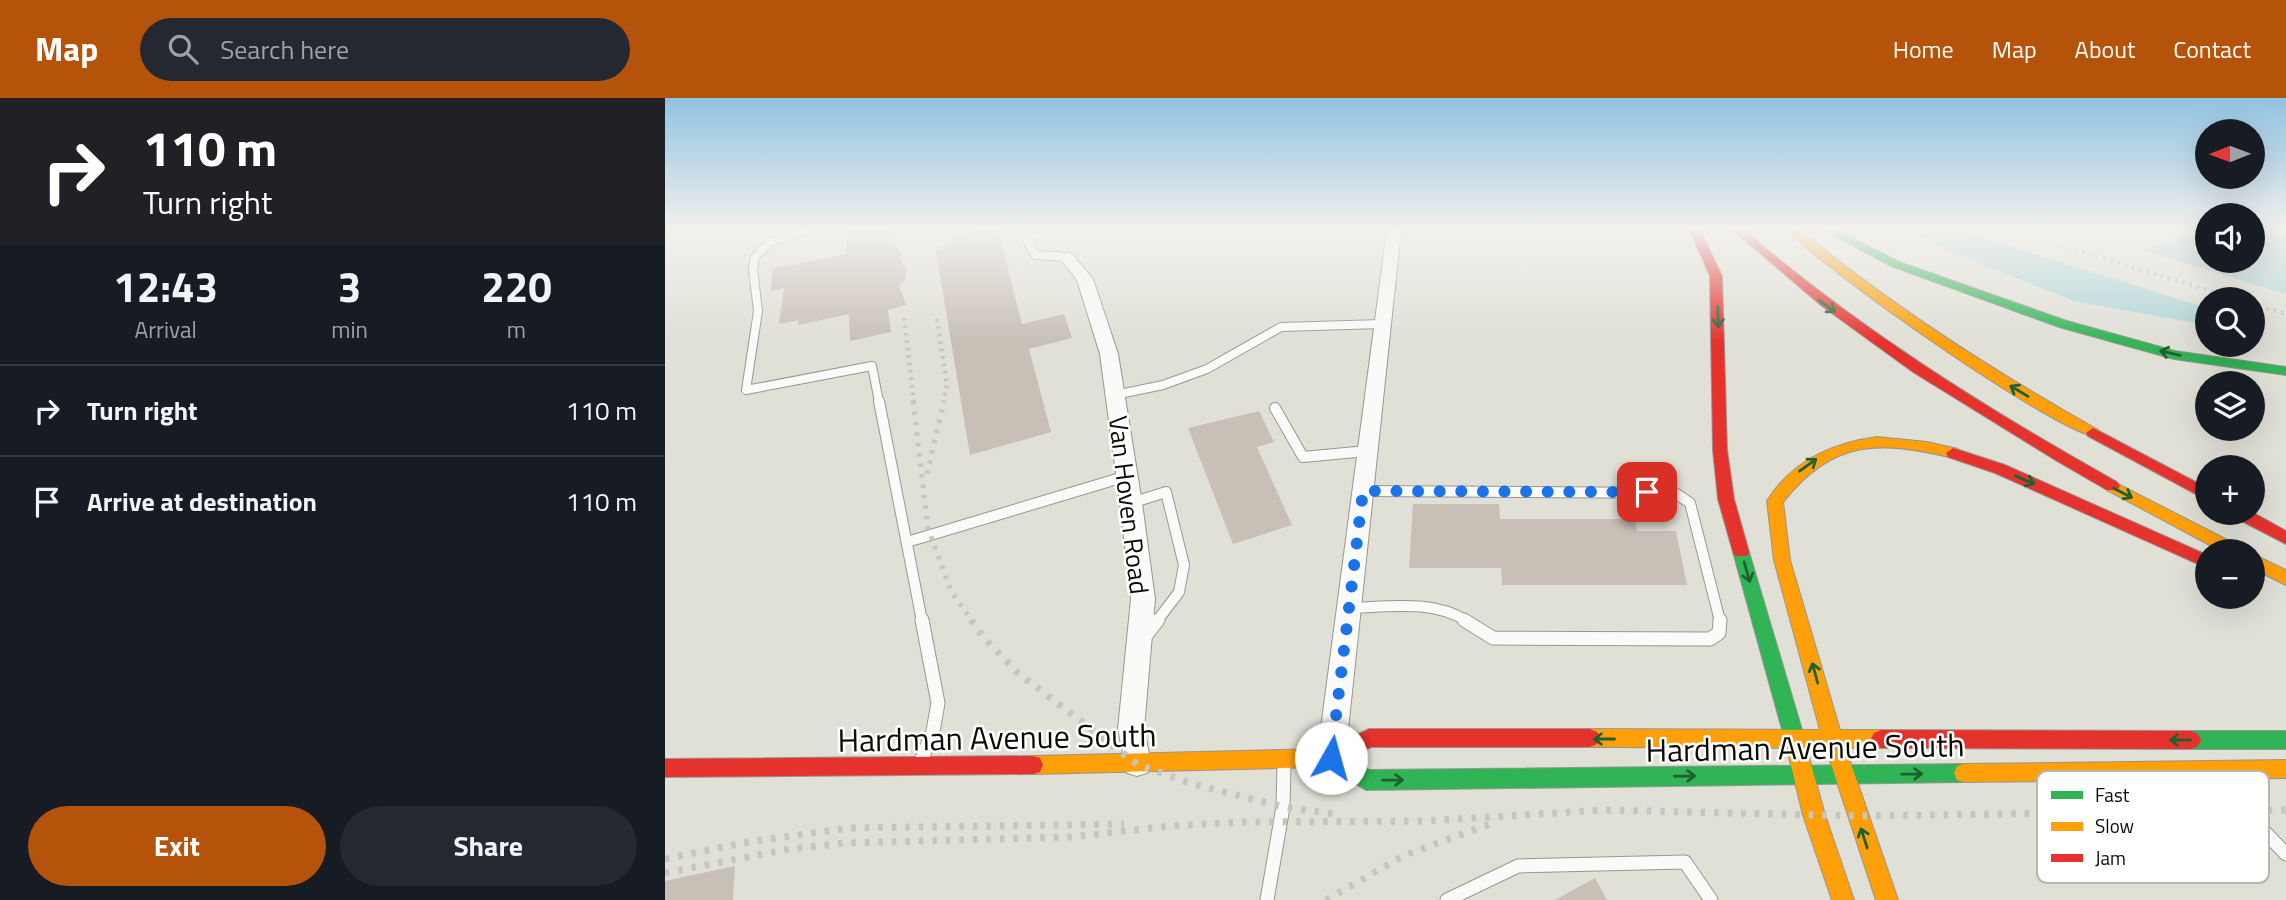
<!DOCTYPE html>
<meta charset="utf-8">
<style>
:root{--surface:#171b24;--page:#242831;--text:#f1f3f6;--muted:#9ea1a6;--line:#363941;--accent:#b45309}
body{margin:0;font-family:"Titillium Web",sans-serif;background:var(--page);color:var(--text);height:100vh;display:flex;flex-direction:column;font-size:26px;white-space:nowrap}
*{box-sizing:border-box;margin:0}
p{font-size:23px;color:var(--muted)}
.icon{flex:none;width:38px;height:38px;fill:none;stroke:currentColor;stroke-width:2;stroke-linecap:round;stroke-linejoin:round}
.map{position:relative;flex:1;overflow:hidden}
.sheet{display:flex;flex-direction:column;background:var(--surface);width:665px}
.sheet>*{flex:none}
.hud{background:#202124;color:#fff;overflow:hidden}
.needle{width:46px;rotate:269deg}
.tools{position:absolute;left:1530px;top:21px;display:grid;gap:14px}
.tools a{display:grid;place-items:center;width:70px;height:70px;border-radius:50%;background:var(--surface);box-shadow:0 7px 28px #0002;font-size:35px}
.pin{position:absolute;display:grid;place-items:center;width:60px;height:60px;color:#fff;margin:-30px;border-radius:14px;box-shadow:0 4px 10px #0006}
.me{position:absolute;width:77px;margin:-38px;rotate:7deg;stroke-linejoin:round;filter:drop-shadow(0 0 5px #0008)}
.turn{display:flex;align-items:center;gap:24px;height:147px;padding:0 28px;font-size:32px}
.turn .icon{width:91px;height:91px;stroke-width:2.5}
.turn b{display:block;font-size:49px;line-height:60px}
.eta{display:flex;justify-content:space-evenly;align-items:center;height:119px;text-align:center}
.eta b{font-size:42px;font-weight:700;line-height:49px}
.primary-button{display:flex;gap:14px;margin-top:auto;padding:14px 28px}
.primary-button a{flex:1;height:80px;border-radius:42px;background:var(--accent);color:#fff;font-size:28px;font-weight:700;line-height:80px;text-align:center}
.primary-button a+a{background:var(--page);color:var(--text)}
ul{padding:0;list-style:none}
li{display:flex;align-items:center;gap:21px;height:91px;padding:0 28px;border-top:2px solid var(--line)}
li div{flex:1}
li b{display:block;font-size:26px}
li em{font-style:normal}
header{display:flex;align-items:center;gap:42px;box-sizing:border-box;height:98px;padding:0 35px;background:var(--accent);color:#fff}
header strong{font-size:33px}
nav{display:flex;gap:38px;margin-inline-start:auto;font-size:24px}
.search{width:490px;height:63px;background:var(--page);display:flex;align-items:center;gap:18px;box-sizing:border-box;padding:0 24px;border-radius:38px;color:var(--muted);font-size:26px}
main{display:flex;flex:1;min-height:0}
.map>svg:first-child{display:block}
</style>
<header>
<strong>Map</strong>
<div class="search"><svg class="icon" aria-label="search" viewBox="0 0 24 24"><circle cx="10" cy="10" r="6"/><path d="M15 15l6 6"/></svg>Search here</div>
<nav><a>Home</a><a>Map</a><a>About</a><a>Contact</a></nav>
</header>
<main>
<section class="sheet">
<div class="hud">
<div class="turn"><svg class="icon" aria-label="right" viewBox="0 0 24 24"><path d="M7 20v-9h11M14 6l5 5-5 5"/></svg><div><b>110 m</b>Turn right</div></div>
</div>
<div class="eta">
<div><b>12:43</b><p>Arrival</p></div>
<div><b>3</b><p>min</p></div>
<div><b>220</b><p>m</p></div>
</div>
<ul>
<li><svg class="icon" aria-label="right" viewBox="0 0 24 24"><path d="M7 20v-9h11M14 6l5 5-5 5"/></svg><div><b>Turn right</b></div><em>110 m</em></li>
<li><svg class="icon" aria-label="arrive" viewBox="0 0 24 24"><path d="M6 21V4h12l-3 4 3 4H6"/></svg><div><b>Arrive at destination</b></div><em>110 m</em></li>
</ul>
<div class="primary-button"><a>Exit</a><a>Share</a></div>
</section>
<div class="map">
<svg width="1621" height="802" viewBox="0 0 1621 802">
<rect width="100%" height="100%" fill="#e1e0d7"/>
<g fill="#aed6d8">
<path d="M 1239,132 L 1293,132 L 1542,210 L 1542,227 L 1409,203 L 1282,152 Z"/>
<path d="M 1536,132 L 1542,132 L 1542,163 L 1587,163 L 1587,132 L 1621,132 L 1621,196 L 1478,152 Z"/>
</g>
<g fill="#c8c0b7">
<path d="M 182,132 L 222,132 L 237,158 L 234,158 L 241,171 L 241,181 L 234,187 L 241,207 L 223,212 L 226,234 L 185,243 L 184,216 L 133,227 L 134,222 L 114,226 L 119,190 L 106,193 L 108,171 L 181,156 Z"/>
<path d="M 318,132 L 333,132 L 357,226 L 399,216 L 407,240 L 364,251 L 386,334 L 305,357 L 271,153 L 290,137 Z"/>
<path d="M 594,313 L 609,344 L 592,349 L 627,427 L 568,446 L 523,330 Z"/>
<path d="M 748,406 L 834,406 L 835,421 L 970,421 L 972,433 L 1011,433 L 1022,487 L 837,487 L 836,470 L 744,470 Z"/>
<path d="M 70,768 L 68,802 L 0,802 L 0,783 Z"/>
<path d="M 930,780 L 942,802 L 890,802 Z"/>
</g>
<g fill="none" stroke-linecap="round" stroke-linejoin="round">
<defs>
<g id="lane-far2">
<path d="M 141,132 L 105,144 L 90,159 L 88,171 L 93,213 L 81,292 L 207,268 L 214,304"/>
<path d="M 378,132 L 363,143 L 370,157 L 402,159"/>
<path d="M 450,297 L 498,287 L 542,271 L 616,229 L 717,226"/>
</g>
<g id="lane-far1">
<path d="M 214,303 L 257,523"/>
<path d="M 610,310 L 638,359 L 702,353"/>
<path d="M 697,393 L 1010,395 L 1025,405 L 1055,523"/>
<path d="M 466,405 L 501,394 L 519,467 L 514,494 L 492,523"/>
<path d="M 242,444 L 462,378"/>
<path d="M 683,510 C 723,509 767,501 802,523"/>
</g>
<g id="lane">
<path d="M 799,522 L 828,540 L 1045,541 L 1054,535 L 1055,522"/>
<path d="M 479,540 L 493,522"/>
<path d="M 256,663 L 268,633 L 273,605 L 257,522"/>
<path d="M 1594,728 L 1621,756"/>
<path d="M 602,802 L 618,709 L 619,668"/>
<path d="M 782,802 L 853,768 L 1020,764 L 1046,802"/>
</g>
<g id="street">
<path d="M 722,132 L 736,132 L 680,660 L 676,669 L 666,672 L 656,669 L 652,660 Z"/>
<path d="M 402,154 L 407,156 L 428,181 L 453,256 L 477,405 L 490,501 L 479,631 L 486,666 L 482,675 L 472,678 L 462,675 L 453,631 L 466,501 L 455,405 L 435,256 L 412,182 L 394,159 Z"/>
</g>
<g id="fast">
<path d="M 1159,132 L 1172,132 L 1234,164 L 1402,223 L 1510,253 L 1621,269 L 1621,277 L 1509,261 L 1394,229 L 1226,168 Z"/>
<path d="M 1076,448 L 1082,450 L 1084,454 L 1140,642 L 1137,648 L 1130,651 L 1123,648 L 1120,642 L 1068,454 L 1070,450 Z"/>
<path d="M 1526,633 L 1621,633 L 1621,651 L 1526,651 L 1519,648 L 1516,642 L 1519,636 Z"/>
<path d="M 666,651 L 704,672 L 1299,666 L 1306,668 L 1309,675 L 1306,682 L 1299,684 L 701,692 L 659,667 L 656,660 L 659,653 Z"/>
</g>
<g id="slow">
<path d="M 1124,132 L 1135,132 C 1228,209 1328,273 1433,332 L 1435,335 L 1433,338 C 1407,346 1145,163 1124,132 Z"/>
<path d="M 1212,339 L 1262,344 L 1293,351 L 1295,355 L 1288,360 C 1214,342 1169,341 1118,404 L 1125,462 L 1175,632 L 1216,632 L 1223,635 L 1226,641 L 1223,647 L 1216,650 L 925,649 L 918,646 L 915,640 L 918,634 L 925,631 L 1155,632 L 1109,462 L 1102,403 C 1127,363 1167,345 1212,339 Z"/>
<path d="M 1447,383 L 1576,449 L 1578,453 L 1556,453 L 1442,392 L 1439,388 Z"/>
<path d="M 1587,456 L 1621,472 L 1621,487 L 1587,470 Z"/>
<path d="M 1134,650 L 1141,652 L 1144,659 L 1160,717 L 1189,802 L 1167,802 L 1138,717 L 1124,659 L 1127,652 Z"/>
<path d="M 655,651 L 662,653 L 665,660 L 662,667 L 655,669 L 368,676 L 361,674 L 358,667 L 361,660 L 368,658 Z"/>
<path d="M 1174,651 L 1181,653 L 1184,660 L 1233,802 L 1211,802 L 1164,660 L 1167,653 Z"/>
<path d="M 1621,662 L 1621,680 L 1299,684 L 1292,682 L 1289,675 L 1292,668 L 1299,666 Z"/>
</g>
<g id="jam">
<path d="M 1025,132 L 1035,132 L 1057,178 L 1062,352 L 1069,401 L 1084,454 L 1082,458 L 1070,458 L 1068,454 L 1053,401 L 1048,352 L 1045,178 Z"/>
<path d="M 1068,132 L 1079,132 C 1194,231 1320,310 1452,384 L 1455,388 L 1452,392 L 1442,392 L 1392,363 L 1248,274 L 1157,208 Z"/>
<path d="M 1428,330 L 1542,390 L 1542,402 L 1423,338 L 1421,335 Z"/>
<path d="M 1288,350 L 1340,367 L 1542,457 L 1542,470 L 1330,375 L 1283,359 L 1281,355 Z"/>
<path d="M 1587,414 L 1621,433 L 1621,446 L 1569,419 L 1567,415 Z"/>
<path d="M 704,631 L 925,631 L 932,634 L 935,640 L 932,646 L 925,649 L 706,649 L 666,669 L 648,667 L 645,660 L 648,653 L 664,651 Z"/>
<path d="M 1216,632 L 1526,633 L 1533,636 L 1536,642 L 1533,648 L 1526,651 L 1216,650 L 1209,647 L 1206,641 L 1209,635 Z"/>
<path d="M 368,658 L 375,660 L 378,667 L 375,674 L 368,676 L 0,679 L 0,661 Z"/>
</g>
</defs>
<use href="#lane-far2" stroke="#989791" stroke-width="10"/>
<use href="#lane-far1" stroke="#989791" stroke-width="12"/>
<use href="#lane" stroke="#989791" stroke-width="15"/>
<use href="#street" stroke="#989791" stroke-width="2"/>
<use href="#fast" stroke="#989791" stroke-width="2"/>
<use href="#slow" stroke="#989791" stroke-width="2"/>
<use href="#jam" stroke="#989791" stroke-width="2"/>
<use href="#lane-far2" stroke="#fafaf9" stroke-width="8"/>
<use href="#lane-far1" stroke="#fafaf9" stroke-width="10"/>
<use href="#lane" stroke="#fafaf9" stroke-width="13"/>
<use href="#street" fill="#fafaf9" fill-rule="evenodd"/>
<use href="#fast" fill="#30b455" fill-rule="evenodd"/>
<use href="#slow" fill="#ff9f0a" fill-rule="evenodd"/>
<use href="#jam" fill="#e5322d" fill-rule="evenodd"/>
<g stroke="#c5c5c2" stroke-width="4.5" stroke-dasharray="2.5 5" stroke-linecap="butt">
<path d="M 1345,132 L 1572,201"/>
<path d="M 0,139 L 42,132"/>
<path d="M 1587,206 L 1621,216"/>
<path d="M 239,220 L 249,304"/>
<path d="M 272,221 L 282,287 L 278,304"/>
</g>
<g stroke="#c5c5c2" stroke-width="5" stroke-dasharray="3.5 7" stroke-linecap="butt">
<path d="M 248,303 L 263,430 L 286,493 L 307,523"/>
<path d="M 262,376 L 279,303"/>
</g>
<g stroke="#c5c5c2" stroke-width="7" stroke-dasharray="4.5 9" stroke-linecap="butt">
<path d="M 306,522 L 319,540 L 353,575 L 472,666 L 524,685 L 618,709 L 669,716"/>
<path d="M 0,761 L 83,744 L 184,730 L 459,726"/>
<path d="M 0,775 L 125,751 L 180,745 L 406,739 L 505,728 L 577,724 L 759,723 L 940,712 L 1192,718 L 1621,712"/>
<path d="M 661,802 L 740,757 L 825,726"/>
</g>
</g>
<defs><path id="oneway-shaft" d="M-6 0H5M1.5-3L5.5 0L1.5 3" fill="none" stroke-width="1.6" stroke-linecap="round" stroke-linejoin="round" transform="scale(1.75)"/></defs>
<g stroke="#1e602e">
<use href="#oneway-shaft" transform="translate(1162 208) rotate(36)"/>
<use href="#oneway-shaft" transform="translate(1053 219) rotate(88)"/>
<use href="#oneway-shaft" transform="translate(1505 255) rotate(-167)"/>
<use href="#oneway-shaft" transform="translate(1354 293) rotate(-149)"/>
<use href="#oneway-shaft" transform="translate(1143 367) rotate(-36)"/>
<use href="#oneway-shaft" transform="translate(1360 382) rotate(23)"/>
<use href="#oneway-shaft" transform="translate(1458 395) rotate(27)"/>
<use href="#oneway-shaft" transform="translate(1082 474) rotate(74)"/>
<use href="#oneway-shaft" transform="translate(1150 575) rotate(-105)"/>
<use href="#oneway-shaft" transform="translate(939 641) rotate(-180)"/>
<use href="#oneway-shaft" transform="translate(1515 642) rotate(-180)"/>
<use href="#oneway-shaft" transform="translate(1247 676) rotate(-1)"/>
<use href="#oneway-shaft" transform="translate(1020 678) rotate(-1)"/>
<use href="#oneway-shaft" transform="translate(728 682) rotate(-1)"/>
<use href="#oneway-shaft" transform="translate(1199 740) rotate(-108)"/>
</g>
<linearGradient id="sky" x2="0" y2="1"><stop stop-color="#91c2e2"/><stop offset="0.54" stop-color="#f2f1ed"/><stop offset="1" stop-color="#f2f1ed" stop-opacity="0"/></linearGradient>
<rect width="1621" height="244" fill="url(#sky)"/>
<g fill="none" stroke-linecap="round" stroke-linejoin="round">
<path stroke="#1a73e8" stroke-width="12" stroke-dasharray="0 21.6" d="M 666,660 L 698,393 L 982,394"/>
</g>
<g text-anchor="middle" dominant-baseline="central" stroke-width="5" stroke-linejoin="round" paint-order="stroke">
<g font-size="26" fill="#0d0c07" stroke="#fff">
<text transform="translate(464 407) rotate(83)">Van Hoven Road</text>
</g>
<g font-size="32" fill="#0d0c07" stroke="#fff">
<text transform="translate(332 639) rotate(-1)">Hardman Avenue South</text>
<text transform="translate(1140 649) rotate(-1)">Hardman Avenue South</text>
</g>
</g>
<rect x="1372" y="673" width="232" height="112" rx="10" fill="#fff" stroke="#b6b6b5" stroke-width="2"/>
<rect x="1386" y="693" width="32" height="8" fill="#30b455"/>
<rect x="1386" y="724" width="32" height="9" fill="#ff9f0a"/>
<rect x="1386" y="756" width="32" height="8" fill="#e5322d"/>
<g font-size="19" fill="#0d0c07">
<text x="1430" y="704">Fast</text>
<text x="1430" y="735">Slow</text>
<text x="1430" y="767">Jam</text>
</g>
</svg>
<div class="tools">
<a><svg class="needle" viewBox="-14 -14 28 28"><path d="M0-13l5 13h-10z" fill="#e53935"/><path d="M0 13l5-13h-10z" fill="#9ea1a6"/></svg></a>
<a><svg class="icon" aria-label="sound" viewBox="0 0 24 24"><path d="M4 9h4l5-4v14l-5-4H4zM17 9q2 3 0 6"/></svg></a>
<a><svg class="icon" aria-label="search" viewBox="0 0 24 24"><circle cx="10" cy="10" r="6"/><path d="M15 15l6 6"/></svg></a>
<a><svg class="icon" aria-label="layers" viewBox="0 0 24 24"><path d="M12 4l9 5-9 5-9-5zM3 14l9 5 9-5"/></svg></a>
<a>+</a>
<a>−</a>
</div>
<div class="pin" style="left:982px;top:394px;background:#d93025"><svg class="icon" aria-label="arrive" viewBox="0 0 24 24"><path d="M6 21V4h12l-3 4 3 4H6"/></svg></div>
<svg class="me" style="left:666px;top:660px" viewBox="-20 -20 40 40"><circle r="19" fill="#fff"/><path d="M0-13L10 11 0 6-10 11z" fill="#1a73e8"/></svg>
</div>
</main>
